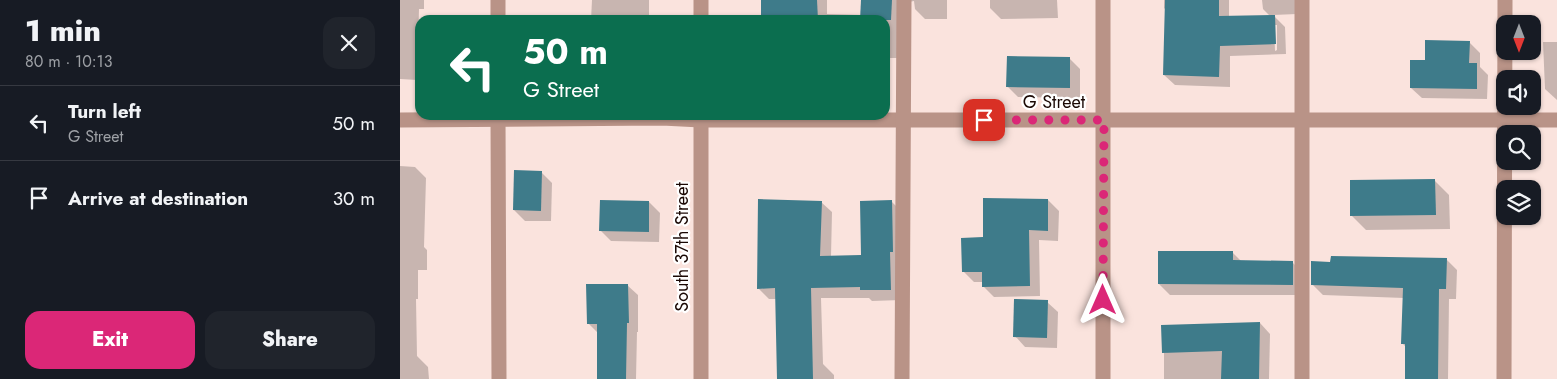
<!DOCTYPE html>
<meta charset="utf-8">
<style>
:root{--surface:#171b24;--page:#20242c;--text:#f1f3f6;--muted:#9ea1a6;--line:#363941;--accent:#db2777}
body{margin:0;font-family:Jost,sans-serif;background:var(--page);color:var(--text);height:100vh;display:flex;flex-direction:column;font-size:19px;white-space:nowrap}
*{box-sizing:border-box;margin:0}
p{font-size:16px;color:var(--muted)}
.icon{flex:none;width:28px;height:28px;fill:none;stroke:currentColor;stroke-width:2;stroke-linecap:round;stroke-linejoin:round}
.map{position:relative;flex:1;overflow:hidden}
.details{display:flex;flex-direction:column;background:var(--surface);width:400px}
.details>*{flex:none}
.guide{position:absolute;left:15px;top:15px;width:475px;height:105px;border-radius:15px;box-shadow:0 1px 4px #0004;background:#0b6e4f;color:#fff;overflow:hidden}
.needle{width:32px;rotate:180deg}
.tools{position:absolute;left:1096px;top:15px;display:grid;gap:10px}
.tools a{display:grid;place-items:center;width:45px;height:45px;border-radius:10px;background:var(--surface);box-shadow:0 1px 4px #0004;font-size:25px}
.pin{position:absolute;display:grid;place-items:center;width:42px;height:42px;color:#fff;margin:-21px;border-radius:10px;box-shadow:0 2px 8px #0006}
.me{position:absolute;width:55px;margin:-28px;rotate:0deg;stroke-linejoin:round;filter:drop-shadow(0 0 4px #0008)}
.turn{display:flex;align-items:center;gap:18px;height:105px;padding:0 25px;font-size:22px}
.turn .icon{width:65px;height:65px;stroke-width:2.5}
.turn b{display:block;font-size:35px;line-height:42px}
.round{display:grid;place-items:center;flex:none;width:52px;height:52px;border-radius:15px;background:var(--page)}
.overview{display:flex;align-items:center;justify-content:space-between;height:85px;padding:0 25px}
h1{font-size:30px;font-weight:800;line-height:38px}
.button{display:flex;gap:10px;margin-top:auto;padding:10px 25px}
.button a{flex:1;height:58px;border-radius:15px;background:var(--accent);color:#fff;font-size:20px;font-weight:800;line-height:58px;text-align:center}
.button a+a{background:var(--page);color:var(--text)}
ul{padding:0;list-style:none}
li{display:flex;align-items:center;gap:15px;height:75px;padding:0 25px;border-top:1px solid var(--line)}
li div{flex:1}
li b{display:block;font-size:19px}
li em{font-style:normal}
main{display:flex;flex:1;min-height:0}
.map>svg:first-child{display:block}
</style>
<main>
<section class="details">
<div class="overview"><div><h1>1 min</h1><p>80 m · 10:13</p></div><a class="round"><svg class="icon" aria-label="close" viewBox="0 0 24 24"><path d="M6 6l12 12M18 6L6 18"/></svg></a></div>
<ul>
<li><svg class="icon" aria-label="left" viewBox="0 0 24 24"><path d="M17 20v-9H6M10 6l-5 5 5 5"/></svg><div><b>Turn left</b><p>G Street</p></div><em>50 m</em></li>
<li><svg class="icon" aria-label="arrive" viewBox="0 0 24 24"><path d="M6 21V4h12l-3 4 3 4H6"/></svg><div><b>Arrive at destination</b></div><em>30 m</em></li>
</ul>
<div class="button"><a>Exit</a><a>Share</a></div>
</section>
<div class="map">
<svg width="1157" height="379" viewBox="0 0 1157 379">
<rect width="100%" height="100%" fill="#fae3dd"/>
<g fill="#0003" fill-rule="evenodd">
<path d="M 0,0 L 24,0 L 24,9 L 19,9 L 17,80 L 0,79 Z"/>
<path d="M 192,0 L 249,0 L 249,20 L 191,20 Z"/>
<path d="M 362,0 L 427,0 L 427,14 L 462,15 L 462,0 L 547,0 L 547,19 L 525,19 L 515,9 L 514,1 L 509,2 L 500,58 L 485,58 L 485,20 L 361,20 Z"/>
<path d="M 590,0 L 657,0 L 658,18 L 601,19 L 590,8 Z"/>
<path d="M 764,0 L 829,0 L 829,17 L 870,16 L 863,9 L 862,0 L 896,0 L 897,14 L 873,15 L 885,27 L 886,54 L 830,56 L 830,87 L 775,85 L 764,75 L 766,10 L 764,8 ZM 874,25 L 877,25 L 877,50 L 875,51 Z"/>
<path d="M 1069,42 L 1080,53 L 1080,67 L 1088,75 L 1087,99 L 1022,98 L 1011,88 Z"/>
<path d="M 1143,42 L 1157,42 L 1157,100 L 1145,89 Z"/>
<path d="M 669,58 L 680,69 L 680,98 L 618,97 L 607,86 Z"/>
<path d="M 0,166 L 15,167 L 26,178 L 24,247 L 27,250 L 27,270 L 18,270 L 18,299 L 16,299 L 17,356 L 28,367 L 29,379 L 0,379 Z"/>
<path d="M 141,172 L 152,183 L 151,221 L 125,221 L 114,210 Z"/>
<path d="M 1035,181 L 1049,195 L 1050,229 L 966,230 L 951,215 Z"/>
<path d="M 648,200 L 659,211 L 658,241 L 639,240 L 640,296 L 594,297 L 583,286 L 583,282 L 574,282 L 563,271 Z"/>
<path d="M 249,202 L 260,213 L 259,242 L 211,241 L 201,231 Z"/>
<path d="M 421,202 L 432,212 L 431,257 L 462,256 L 492,202 L 502,212 L 501,300 L 472,301 L 469,298 L 421,298 L 423,364 L 434,375 L 434,379 L 377,379 L 377,299 L 369,299 L 358,288 Z"/>
<path d="M 833,253 L 842,262 L 892,262 L 903,273 L 903,295 L 770,295 L 759,284 Z"/>
<path d="M 1046,259 L 1057,270 L 1056,299 L 1049,299 L 1048,379 L 1006,379 L 1006,347 L 1003,344 L 1004,298 L 923,295 L 913,285 Z"/>
<path d="M 227,285 L 238,295 L 238,332 L 237,332 L 236,379 L 198,379 L 199,334 L 188,323 Z"/>
<path d="M 647,302 L 658,312 L 657,348 L 625,347 L 615,336 Z"/>
<path d="M 860,323 L 870,334 L 869,379 L 764,379 L 764,353 Z"/>
</g>
<g fill="#3e7b8a">
<path d="M 361,0 L 417,0 L 418,20 L 361,20 Z"/>
<path d="M 461,0 L 492,0 L 491,20 L 460,20 Z"/>
<path d="M 765,0 L 819,0 L 819,16 L 875,15 L 876,44 L 820,46 L 819,77 L 763,75 Z"/>
<path d="M 1025,40 L 1070,41 L 1069,63 L 1077,63 L 1077,89 L 1010,88 L 1010,60 L 1025,60 Z"/>
<path d="M 607,56 L 670,57 L 670,88 L 606,87 Z"/>
<path d="M 114,170 L 142,171 L 141,211 L 113,210 Z"/>
<path d="M 1035,179 L 1036,215 L 950,216 L 950,180 Z"/>
<path d="M 583,198 L 648,199 L 648,231 L 629,230 L 630,286 L 582,287 L 582,272 L 562,272 L 561,238 L 583,237 Z"/>
<path d="M 358,199 L 422,201 L 420,256 L 461,255 L 460,201 L 492,200 L 493,252 L 490,252 L 491,290 L 460,290 L 460,287 L 411,288 L 413,379 L 377,379 L 375,288 L 357,289 Z"/>
<path d="M 200,200 L 249,201 L 249,232 L 199,231 Z"/>
<path d="M 758,251 L 833,251 L 833,260 L 893,261 L 893,285 L 758,284 Z"/>
<path d="M 931,256 L 1047,258 L 1046,289 L 1039,289 L 1038,379 L 1005,379 L 1005,344 L 1001,344 L 1003,288 L 911,285 L 911,261 L 930,262 Z"/>
<path d="M 186,284 L 228,284 L 229,323 L 227,323 L 226,379 L 197,379 L 197,324 L 187,324 Z"/>
<path d="M 614,299 L 648,300 L 647,338 L 613,337 Z"/>
<path d="M 860,322 L 859,379 L 821,379 L 822,351 L 762,353 L 761,325 Z"/>
</g>
<g fill="none" stroke-linecap="round" stroke-linejoin="round">
<g stroke="#b99387" stroke-width="15">
<path d="M 98,0 L 98,20"/>
<path d="M 902,0 L 902,379"/>
<path d="M 301,20 L 301,0"/>
<path d="M 98,115 L 99,379"/>
<path d="M 0,120 L 262,118 L 301,120 L 1157,120"/>
<path d="M 301,379 L 301,115"/>
<path d="M 502,379 L 504,0"/>
<path d="M 703,379 L 703,0"/>
<path d="M 1104,379 L 1105,0"/>
</g>
</g>
<g fill="none" stroke-linecap="round" stroke-linejoin="round">
<path stroke="#db2777" stroke-width="9" stroke-dasharray="0 16.2" d="M 584,120 L 704,120 L 703,300"/>
</g>
<g text-anchor="middle" dominant-baseline="central" stroke-width="4.5" stroke-linejoin="round" paint-order="stroke">
<g font-size="18" fill="#1a0804" stroke="#fff">
<text x="654" y="102">G Street</text>
<text transform="translate(282 247) rotate(-90)">South 37th Street</text>
</g>
</g>
</svg>
<div class="tools">
<a><svg class="needle" viewBox="-14 -14 28 28"><path d="M0-13l5 13h-10z" fill="#e53935"/><path d="M0 13l5-13h-10z" fill="#9ea1a6"/></svg></a>
<a><svg class="icon" aria-label="sound" viewBox="0 0 24 24"><path d="M4 9h4l5-4v14l-5-4H4zM17 9q2 3 0 6"/></svg></a>
<a><svg class="icon" aria-label="search" viewBox="0 0 24 24"><circle cx="10" cy="10" r="6"/><path d="M15 15l6 6"/></svg></a>
<a><svg class="icon" aria-label="layers" viewBox="0 0 24 24"><path d="M12 4l9 5-9 5-9-5zM3 14l9 5 9-5"/></svg></a>
</div>
<div class="pin" style="left:584px;top:120px;background:#d93025"><svg class="icon" aria-label="arrive" viewBox="0 0 24 24"><path d="M6 21V4h12l-3 4 3 4H6"/></svg></div>
<svg class="me" style="left:703px;top:300px" viewBox="-20 -20 40 40"><path d="M0-17L14 15 0 8-14 15z" fill="#db2777" stroke="#fff" stroke-width="4"/></svg>
<div class="guide">
<div class="turn"><svg class="icon" aria-label="left" viewBox="0 0 24 24"><path d="M17 20v-9H6M10 6l-5 5 5 5"/></svg><div><b>50 m</b>G Street</div></div>
</div>
</div>
</main>
